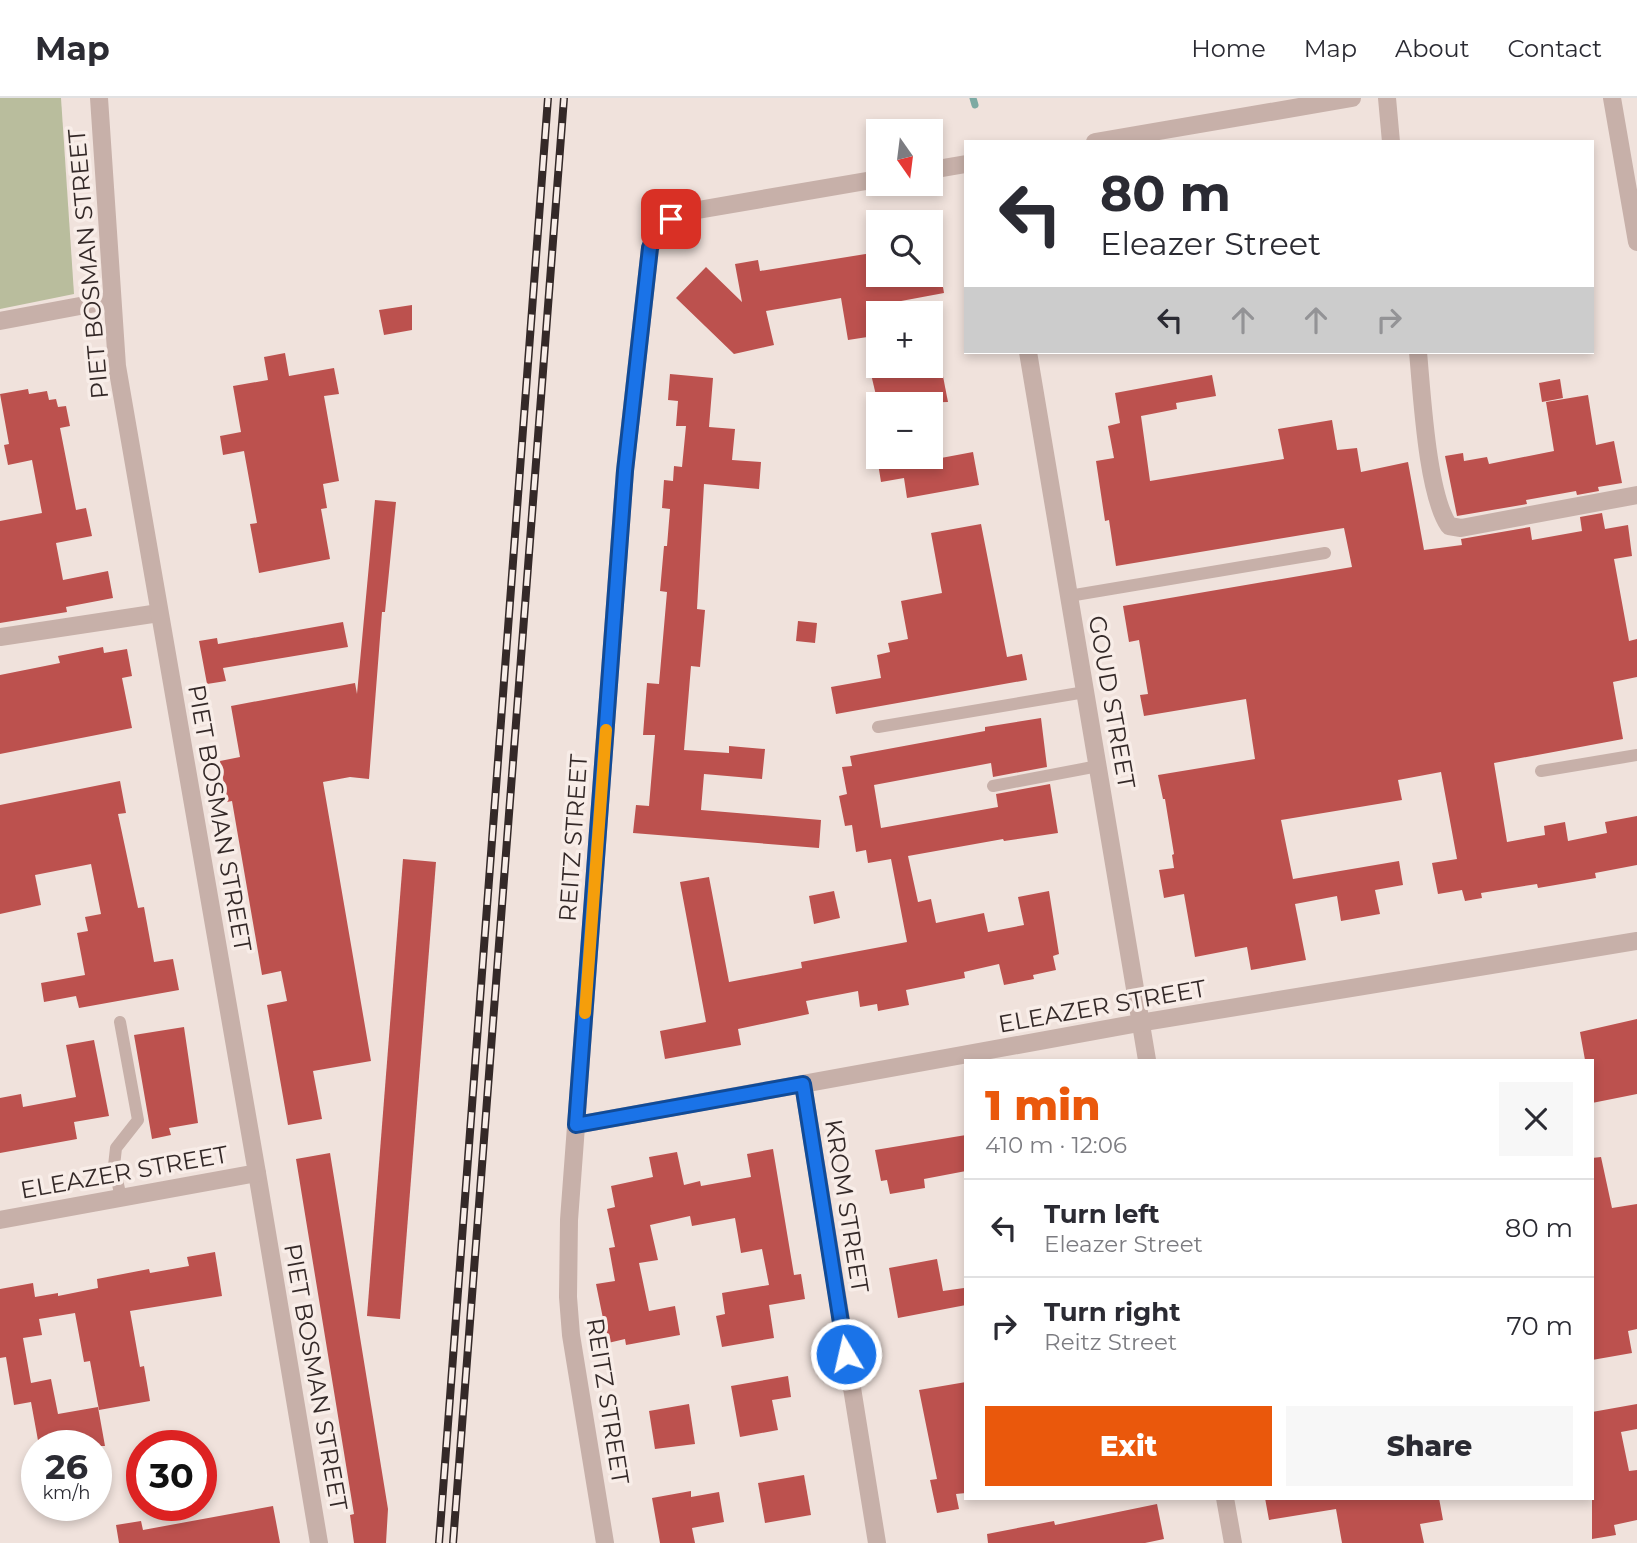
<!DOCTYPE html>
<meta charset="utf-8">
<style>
:root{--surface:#fff;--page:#f7f7f7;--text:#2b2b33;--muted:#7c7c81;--line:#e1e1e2;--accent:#ea580c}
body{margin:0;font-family:Montserrat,sans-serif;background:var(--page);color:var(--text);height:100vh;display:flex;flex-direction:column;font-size:26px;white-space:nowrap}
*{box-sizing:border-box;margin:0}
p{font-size:23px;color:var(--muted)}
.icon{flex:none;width:38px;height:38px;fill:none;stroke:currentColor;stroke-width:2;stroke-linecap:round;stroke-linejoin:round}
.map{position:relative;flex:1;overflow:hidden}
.side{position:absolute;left:964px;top:961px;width:630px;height:441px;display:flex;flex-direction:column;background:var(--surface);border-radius:0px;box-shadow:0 4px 10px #0003}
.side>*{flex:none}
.banner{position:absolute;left:964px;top:42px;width:630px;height:214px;border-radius:0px;box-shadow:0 4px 10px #0003;background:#fff;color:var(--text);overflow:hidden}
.needle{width:46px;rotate:166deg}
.fabs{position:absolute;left:866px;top:21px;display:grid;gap:14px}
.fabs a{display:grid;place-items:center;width:77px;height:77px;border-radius:0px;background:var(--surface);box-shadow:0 4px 10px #0003;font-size:35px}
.speed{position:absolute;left:21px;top:1332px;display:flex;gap:14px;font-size:35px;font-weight:700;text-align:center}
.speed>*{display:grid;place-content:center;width:91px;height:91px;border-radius:50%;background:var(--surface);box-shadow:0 4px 10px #0003;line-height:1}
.speed small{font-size:18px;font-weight:400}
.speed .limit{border:10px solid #d22;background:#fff;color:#111}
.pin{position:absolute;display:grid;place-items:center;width:60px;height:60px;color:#fff;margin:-30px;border-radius:14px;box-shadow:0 4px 10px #0006}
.me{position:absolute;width:77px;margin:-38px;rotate:351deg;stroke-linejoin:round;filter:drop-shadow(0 0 5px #0008)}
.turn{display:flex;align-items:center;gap:24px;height:147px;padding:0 21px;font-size:32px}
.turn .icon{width:91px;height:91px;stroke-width:2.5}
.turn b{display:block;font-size:49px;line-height:60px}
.lanes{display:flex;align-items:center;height:66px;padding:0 21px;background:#0003;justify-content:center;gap:35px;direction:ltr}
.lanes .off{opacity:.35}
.round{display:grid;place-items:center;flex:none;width:74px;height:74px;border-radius:0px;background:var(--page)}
.summary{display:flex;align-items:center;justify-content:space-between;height:119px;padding:0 21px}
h1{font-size:42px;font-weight:800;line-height:52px;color:var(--accent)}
.cta{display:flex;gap:14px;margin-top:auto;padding:14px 21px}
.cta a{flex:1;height:80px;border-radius:0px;background:var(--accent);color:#fff;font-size:28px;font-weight:800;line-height:80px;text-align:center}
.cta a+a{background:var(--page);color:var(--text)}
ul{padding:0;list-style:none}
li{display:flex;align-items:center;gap:21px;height:98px;padding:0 21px;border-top:2px solid var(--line)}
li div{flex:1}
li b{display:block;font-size:26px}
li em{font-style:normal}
header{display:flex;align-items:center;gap:42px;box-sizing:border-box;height:98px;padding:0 35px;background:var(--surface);border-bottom:2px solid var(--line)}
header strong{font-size:33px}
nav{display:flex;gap:38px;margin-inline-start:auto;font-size:24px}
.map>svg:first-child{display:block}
</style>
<header>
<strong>Map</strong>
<nav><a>Home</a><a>Map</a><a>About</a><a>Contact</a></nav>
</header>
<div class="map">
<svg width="1637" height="1445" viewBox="0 0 1637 1445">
<rect width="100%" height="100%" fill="#f0e2dc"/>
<path fill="#b9bd9d" d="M 0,0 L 61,0 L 74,196 L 0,211 Z"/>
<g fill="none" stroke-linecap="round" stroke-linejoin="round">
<path stroke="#7daaa3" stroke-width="7" d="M 973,0 L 975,7"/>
</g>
<g fill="#bc514e">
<path d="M 878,154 L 878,177 L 941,177 L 944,195 L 869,209 L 874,238 L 848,242 L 841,200 L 766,213 L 774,247 L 734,256 L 676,200 L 706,169 L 742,204 L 735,166 L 758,162 L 760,173 Z"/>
<path d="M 412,207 L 412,232 L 384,237 L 379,212 Z"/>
<path d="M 285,255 L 289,278 L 334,270 L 339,296 L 324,298 L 339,383 L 323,386 L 327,410 L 321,411 L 330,461 L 259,475 L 250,426 L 257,425 L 244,353 L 223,357 L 220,338 L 241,334 L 233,288 L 268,282 L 264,259 Z"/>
<path d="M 911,268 L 941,268 L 948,304 L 878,306 L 871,276 Z"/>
<path d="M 670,276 L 713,280 L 709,329 L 735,331 L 732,362 L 761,364 L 759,391 L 704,386 L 697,511 L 705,512 L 700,569 L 691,568 L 684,652 L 729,655 L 729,648 L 765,651 L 762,681 L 704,676 L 701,712 L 821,722 L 819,750 L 633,735 L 636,707 L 649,708 L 655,637 L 643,637 L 647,585 L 659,586 L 667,494 L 660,493 L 664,448 L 667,448 L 670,411 L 662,410 L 664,382 L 673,383 L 674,368 L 682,369 L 686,328 L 676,328 L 678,303 L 668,302 Z"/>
<path d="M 1212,277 L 1216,298 L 1176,305 L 1177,311 L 1141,318 L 1150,383 L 1284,361 L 1278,331 L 1332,322 L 1337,352 L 1357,350 L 1361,374 L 1408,364 L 1424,452 L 1462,447 L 1461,441 L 1530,429 L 1532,442 L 1582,433 L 1580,419 L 1602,415 L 1605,431 L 1628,427 L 1632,458 L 1614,461 L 1629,543 L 1637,541 L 1637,579 L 1613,584 L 1623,641 L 1494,665 L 1507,744 L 1545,737 L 1544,728 L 1565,724 L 1568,743 L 1607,735 L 1605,724 L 1637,718 L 1637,767 L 1595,775 L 1596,780 L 1538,790 L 1537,786 L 1481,795 L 1482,800 L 1465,803 L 1462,792 L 1438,796 L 1432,765 L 1457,761 L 1441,674 L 1398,682 L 1402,702 L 1281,722 L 1293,781 L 1399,763 L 1403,787 L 1375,792 L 1380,816 L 1341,823 L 1337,798 L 1295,806 L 1306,862 L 1251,872 L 1247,849 L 1195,859 L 1184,796 L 1164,800 L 1159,772 L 1174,770 L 1172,757 L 1174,756 L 1165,701 L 1163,701 L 1158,677 L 1255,661 L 1246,601 L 1144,618 L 1140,597 L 1148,596 L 1139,542 L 1129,544 L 1123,508 L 1352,469 L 1344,430 L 1116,468 L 1109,422 L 1105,423 L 1096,363 L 1114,360 L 1108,328 L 1120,325 L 1115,295 Z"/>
<path d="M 1560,281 L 1563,300 L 1542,304 L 1539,285 Z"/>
<path d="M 28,291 L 29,296 L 47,293 L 49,302 L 56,301 L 58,309 L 66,308 L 70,328 L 60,330 L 76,412 L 86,410 L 92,438 L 56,445 L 63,482 L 108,473 L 113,500 L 66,509 L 67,514 L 0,525 L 0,423 L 42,415 L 32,362 L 8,367 L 4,347 L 9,346 L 0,296 Z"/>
<path d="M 1588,297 L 1596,347 L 1614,343 L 1622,385 L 1598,389 L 1599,393 L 1577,397 L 1576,393 L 1526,402 L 1527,406 L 1457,418 L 1445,358 L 1463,355 L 1464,363 L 1487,359 L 1489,366 L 1554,353 L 1546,304 Z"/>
<path d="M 973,354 L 979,387 L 907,400 L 904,380 L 881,384 L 877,359 L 908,359 L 909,366 Z"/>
<path d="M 375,402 L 396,404 L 385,514 L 382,514 L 369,681 L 350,679 L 323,684 L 371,963 L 313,973 L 322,1021 L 288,1027 L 267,907 L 287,903 L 281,873 L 262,877 L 232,703 L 227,704 L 220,663 L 240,659 L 231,608 L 355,585 L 357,596 Z"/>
<path d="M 981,426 L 1007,559 L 1022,556 L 1027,582 L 836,616 L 831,589 L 881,580 L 877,557 L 890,554 L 888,545 L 908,541 L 901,503 L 942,495 L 931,435 Z"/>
<path d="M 798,523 L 817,525 L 815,545 L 796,543 Z"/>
<path d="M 343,524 L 348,549 L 223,570 L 226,583 L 207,586 L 199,543 L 217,540 L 218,546 Z"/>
<path d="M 103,549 L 104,555 L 127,551 L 132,578 L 122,580 L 132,630 L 0,656 L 0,577 L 60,565 L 58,558 Z"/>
<path d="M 1041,620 L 1047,669 L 993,679 L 991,665 L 874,687 L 881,730 L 998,709 L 996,696 L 1050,686 L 1058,735 L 1004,743 L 1003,741 L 908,758 L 918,804 L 931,801 L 936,825 L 984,815 L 988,834 L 1024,827 L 1018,799 L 1049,793 L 1059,856 L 1053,858 L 1056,872 L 1033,877 L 1034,881 L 1004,887 L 999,866 L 964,874 L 965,880 L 906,892 L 909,907 L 878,913 L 877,906 L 860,909 L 858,893 L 806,903 L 809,916 L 738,931 L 741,947 L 665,961 L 660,933 L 706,924 L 680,784 L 709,779 L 729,884 L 802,870 L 801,864 L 907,844 L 891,761 L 868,765 L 866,752 L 856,754 L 852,727 L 845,728 L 839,698 L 847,696 L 842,669 L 852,668 L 850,658 L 985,633 L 985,629 Z"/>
<path d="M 120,683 L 126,715 L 118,716 L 138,810 L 144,809 L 154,864 L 173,861 L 179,892 L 79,910 L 76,898 L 44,904 L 41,885 L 85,877 L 77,835 L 88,833 L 85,819 L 101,816 L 91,766 L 35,777 L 41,807 L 0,816 L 0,707 Z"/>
<path d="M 403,761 L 436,764 L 400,1221 L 367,1218 Z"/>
<path d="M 834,793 L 840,820 L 814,826 L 809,798 Z"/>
<path d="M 1637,921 L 1637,996 L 1592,1005 L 1592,962 L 1585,962 L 1580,934 Z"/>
<path d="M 184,929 L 198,1025 L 169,1030 L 171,1037 L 152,1041 L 134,937 Z"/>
<path d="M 94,942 L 109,1018 L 74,1024 L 77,1041 L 0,1055 L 0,1000 L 21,996 L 23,1009 L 76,999 L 66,947 Z"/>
<path d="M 966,1037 L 966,1073 L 924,1081 L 925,1090 L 890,1096 L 887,1082 L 881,1083 L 875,1052 Z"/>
<path d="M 773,1051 L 794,1177 L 801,1176 L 805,1201 L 769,1207 L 774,1240 L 722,1249 L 716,1218 L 725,1216 L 722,1195 L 769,1187 L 762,1151 L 741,1155 L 735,1120 L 692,1128 L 690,1118 L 650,1127 L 658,1162 L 639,1165 L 649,1213 L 675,1208 L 680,1237 L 626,1247 L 625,1241 L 608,1245 L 596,1186 L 615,1183 L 609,1150 L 615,1149 L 607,1111 L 615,1109 L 611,1088 L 653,1079 L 649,1059 L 677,1054 L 684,1087 L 700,1083 L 701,1088 L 751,1079 L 747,1056 Z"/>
<path d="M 330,1055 L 388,1411 L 386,1445 L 354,1445 L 350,1417 L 354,1416 L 296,1061 Z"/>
<path d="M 1601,1059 L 1612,1110 L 1637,1106 L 1637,1231 L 1628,1233 L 1632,1255 L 1592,1262 L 1592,1060 Z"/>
<path d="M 215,1154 L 222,1198 L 130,1213 L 140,1269 L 144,1268 L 150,1303 L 99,1312 L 90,1263 L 84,1264 L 75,1215 L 39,1221 L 42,1237 L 23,1240 L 31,1285 L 51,1281 L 58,1316 L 98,1309 L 105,1348 L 39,1348 L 31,1304 L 14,1307 L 6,1259 L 0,1260 L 0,1191 L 33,1185 L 35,1199 L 58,1195 L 58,1198 L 98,1190 L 97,1181 L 149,1171 L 150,1175 L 189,1168 L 187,1159 Z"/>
<path d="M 937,1161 L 943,1193 L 964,1190 L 966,1207 L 898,1220 L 889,1170 Z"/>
<path d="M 788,1278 L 791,1299 L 772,1302 L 778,1332 L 740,1339 L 731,1288 Z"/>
<path d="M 966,1284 L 966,1395 L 956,1396 L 959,1411 L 937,1415 L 930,1382 L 937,1381 L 919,1292 Z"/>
<path d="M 689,1306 L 695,1346 L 655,1351 L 649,1313 Z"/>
<path d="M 1637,1306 L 1637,1331 L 1621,1334 L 1629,1373 L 1637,1372 L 1637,1422 L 1614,1427 L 1616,1437 L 1592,1441 L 1592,1314 Z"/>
<path d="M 804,1377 L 811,1417 L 765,1425 L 758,1385 Z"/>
<path d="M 691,1393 L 691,1399 L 719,1394 L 724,1424 L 692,1430 L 695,1445 L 660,1445 L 652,1400 Z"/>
<path d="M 1265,1400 L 1439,1400 L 1443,1422 L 1420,1426 L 1424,1445 L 1342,1445 L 1336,1411 L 1269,1422 Z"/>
<path d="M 1157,1406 L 1164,1441 L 1145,1445 L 988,1445 L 987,1436 L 1054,1423 L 1055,1427 Z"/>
<path d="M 273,1408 L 280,1445 L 119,1445 L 116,1427 L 141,1423 L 143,1432 Z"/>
</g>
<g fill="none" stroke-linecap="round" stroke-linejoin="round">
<g stroke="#c7b0a9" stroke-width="12">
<path d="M 1069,498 L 1325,455"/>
<path d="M 878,629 L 1085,594"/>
<path d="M 1541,673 L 1637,657"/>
<path d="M 993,688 L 1098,668"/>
<path d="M 120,924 L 138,1022 L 116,1050 L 114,1068 L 121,1100"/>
</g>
<g stroke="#c7b0a9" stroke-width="18">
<path d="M 1387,0 L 1391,44"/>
<path d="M 1612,0 L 1637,144"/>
<path d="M 1095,44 L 1352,0"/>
<path d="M 931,72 L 966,66"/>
<path d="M 0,223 L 112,202"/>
<path d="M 1028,254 L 1147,962"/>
<path d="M 1418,254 C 1422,296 1427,396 1449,428 L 1461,430 L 1637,397"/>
<path d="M 0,539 L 159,515"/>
<path d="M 803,986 L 877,1445"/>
<path d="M 576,1027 L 1139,925 L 1637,843"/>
<path d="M 257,1075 L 319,1445"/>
<path d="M 1225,1400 L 1233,1445"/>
<path d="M 605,1445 L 571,1237 L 568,1199 L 569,1122 L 625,372 L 650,150 C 661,121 671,121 698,112 L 878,81"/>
</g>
<path stroke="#c7b0a9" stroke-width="18" d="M 0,1122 L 257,1075 L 117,268 L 99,0"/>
<defs>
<g id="rail">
<path d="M 439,1445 L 548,0"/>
<path d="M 453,1445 L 564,0"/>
</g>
</defs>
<use href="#rail" stroke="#342928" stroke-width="8"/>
<use href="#rail" stroke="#f8ede8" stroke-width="5" stroke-dasharray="16" stroke-linecap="butt"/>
</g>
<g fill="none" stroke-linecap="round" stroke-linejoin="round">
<defs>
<path id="route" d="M 671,121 L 657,132 L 650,150 L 625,373 L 576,1027 L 803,986 L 846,1256"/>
</defs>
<use href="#route" stroke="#114b97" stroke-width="18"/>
<use href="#route" stroke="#1a73e8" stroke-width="12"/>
<path stroke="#f59e0b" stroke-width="12" d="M 585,915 L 606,632"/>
</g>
<g text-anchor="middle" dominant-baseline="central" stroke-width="7" stroke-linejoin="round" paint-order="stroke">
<g font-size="24" fill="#342928" stroke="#f8ede8">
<text transform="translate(88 166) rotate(-95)">PIET BOSMAN STREET</text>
<text transform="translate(1112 604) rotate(80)">GOUD STREET</text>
<text transform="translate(220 720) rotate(80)">PIET BOSMAN STREET</text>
<text transform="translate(573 740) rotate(-86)">REITZ STREET</text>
<text transform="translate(1102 908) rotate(-10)">ELEAZER STREET</text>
<text transform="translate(124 1074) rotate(-10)">ELEAZER STREET</text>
<text transform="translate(847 1108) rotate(81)">KROM STREET</text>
<text transform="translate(316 1279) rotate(80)">PIET BOSMAN STREET</text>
<text transform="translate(608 1303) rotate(81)">REITZ STREET</text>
</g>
</g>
</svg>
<div class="fabs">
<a><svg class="needle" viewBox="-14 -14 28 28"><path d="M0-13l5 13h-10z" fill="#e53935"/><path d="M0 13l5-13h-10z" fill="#7c7c81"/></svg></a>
<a><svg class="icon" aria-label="search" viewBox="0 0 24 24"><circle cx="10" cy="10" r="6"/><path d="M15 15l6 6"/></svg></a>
<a>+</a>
<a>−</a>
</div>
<div class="speed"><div>26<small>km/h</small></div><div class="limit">30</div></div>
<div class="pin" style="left:671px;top:121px;background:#d93025"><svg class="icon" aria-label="arrive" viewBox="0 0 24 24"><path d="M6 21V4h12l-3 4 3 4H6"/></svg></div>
<svg class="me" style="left:846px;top:1256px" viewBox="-20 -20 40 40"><circle r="17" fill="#1a73e8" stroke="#fff" stroke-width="3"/><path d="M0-11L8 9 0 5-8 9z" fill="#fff"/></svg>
<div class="banner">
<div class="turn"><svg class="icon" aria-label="left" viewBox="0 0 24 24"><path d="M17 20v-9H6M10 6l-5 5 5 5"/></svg><div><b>80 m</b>Eleazer Street</div></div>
<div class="lanes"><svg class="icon" aria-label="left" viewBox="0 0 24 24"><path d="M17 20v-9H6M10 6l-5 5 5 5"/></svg><svg class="icon off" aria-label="ahead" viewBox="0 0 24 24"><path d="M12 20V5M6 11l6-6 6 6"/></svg><svg class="icon off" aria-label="ahead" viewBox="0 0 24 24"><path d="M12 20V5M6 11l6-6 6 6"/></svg><svg class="icon off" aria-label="right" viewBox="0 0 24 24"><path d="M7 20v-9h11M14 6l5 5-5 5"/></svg></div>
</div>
<section class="side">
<div class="summary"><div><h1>1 min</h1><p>410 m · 12:06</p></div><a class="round"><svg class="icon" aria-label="close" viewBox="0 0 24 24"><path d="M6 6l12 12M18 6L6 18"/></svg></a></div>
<ul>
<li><svg class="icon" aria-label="left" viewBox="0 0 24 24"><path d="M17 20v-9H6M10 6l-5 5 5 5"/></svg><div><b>Turn left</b><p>Eleazer Street</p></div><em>80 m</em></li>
<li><svg class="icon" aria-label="right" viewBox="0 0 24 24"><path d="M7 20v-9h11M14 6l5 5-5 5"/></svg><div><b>Turn right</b><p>Reitz Street</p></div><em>70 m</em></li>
</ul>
<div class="cta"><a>Exit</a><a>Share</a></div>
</section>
</div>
